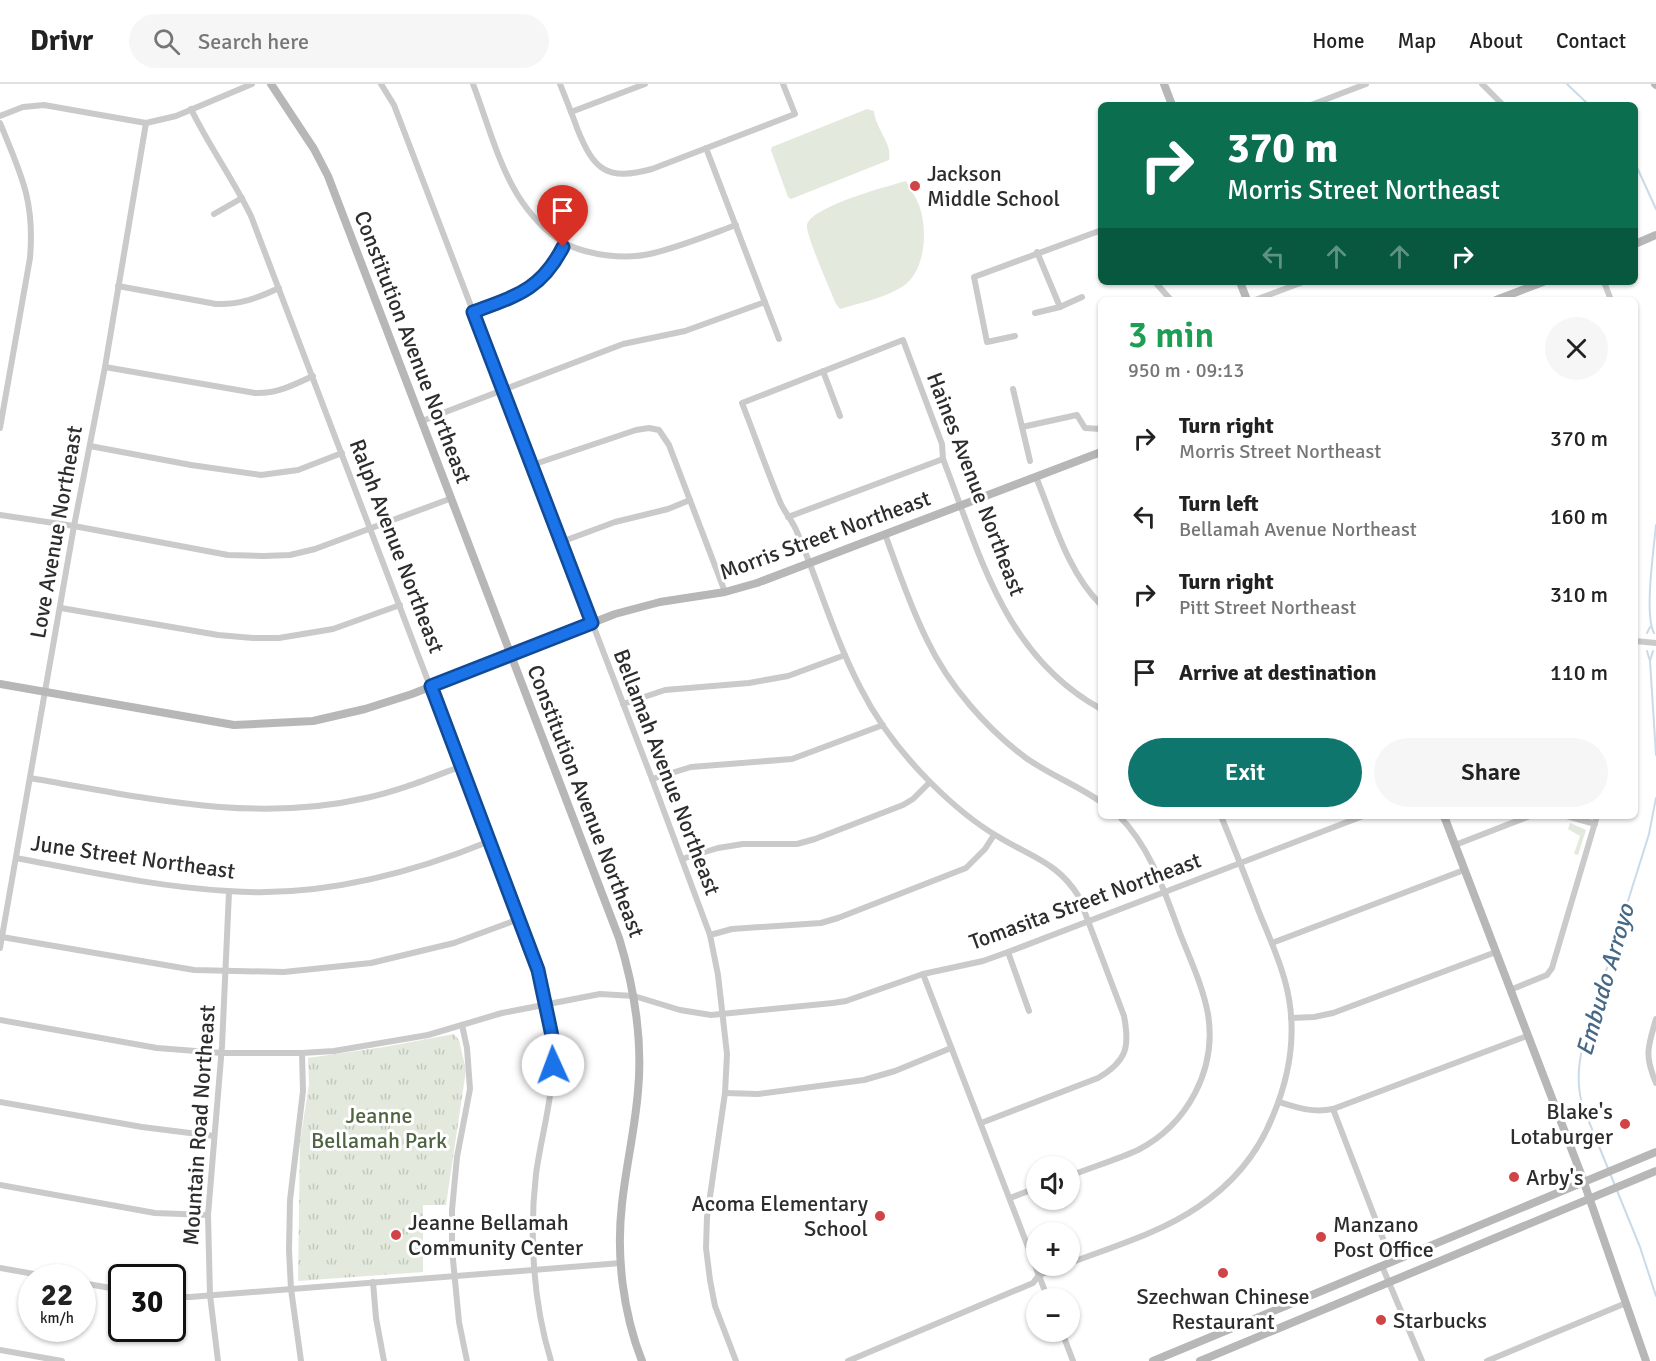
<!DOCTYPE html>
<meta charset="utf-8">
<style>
:root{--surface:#fff;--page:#f6f6f6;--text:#222;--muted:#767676;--line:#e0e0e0;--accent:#0f766e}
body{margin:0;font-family:Signika,sans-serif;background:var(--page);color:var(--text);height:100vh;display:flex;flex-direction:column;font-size:22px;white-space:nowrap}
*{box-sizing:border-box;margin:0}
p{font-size:20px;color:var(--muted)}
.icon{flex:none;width:33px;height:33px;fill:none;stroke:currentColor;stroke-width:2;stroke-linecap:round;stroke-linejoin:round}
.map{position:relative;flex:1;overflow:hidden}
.drawer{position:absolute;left:1098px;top:213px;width:540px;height:522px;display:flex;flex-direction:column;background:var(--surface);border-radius:9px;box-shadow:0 2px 4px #0004}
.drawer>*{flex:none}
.guide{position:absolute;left:1098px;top:18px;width:540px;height:183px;border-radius:9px;box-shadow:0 2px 4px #0004;background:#0b6e4f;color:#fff;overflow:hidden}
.fabs{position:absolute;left:1026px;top:1072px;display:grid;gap:12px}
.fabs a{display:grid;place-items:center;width:54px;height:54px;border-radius:50%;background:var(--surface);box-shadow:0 2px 4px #0004;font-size:30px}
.speed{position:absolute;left:18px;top:1180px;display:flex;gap:12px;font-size:30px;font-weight:700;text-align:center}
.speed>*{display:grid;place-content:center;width:78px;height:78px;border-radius:50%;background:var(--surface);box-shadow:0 2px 4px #0004;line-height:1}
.speed small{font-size:15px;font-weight:400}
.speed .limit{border:3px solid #111;border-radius:9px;background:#fff;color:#111}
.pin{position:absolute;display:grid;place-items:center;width:51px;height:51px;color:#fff;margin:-62px -26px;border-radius:50% 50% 50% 0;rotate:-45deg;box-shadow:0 0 6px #0007}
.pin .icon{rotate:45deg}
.me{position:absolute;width:66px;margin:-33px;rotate:358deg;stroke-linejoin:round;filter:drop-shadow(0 0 4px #0008)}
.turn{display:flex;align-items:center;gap:21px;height:126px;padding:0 30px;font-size:27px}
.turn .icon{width:78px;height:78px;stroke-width:2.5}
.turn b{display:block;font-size:42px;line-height:51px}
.lanes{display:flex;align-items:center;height:57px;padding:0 30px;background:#0003;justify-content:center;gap:30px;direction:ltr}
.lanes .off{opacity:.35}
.round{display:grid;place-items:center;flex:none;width:63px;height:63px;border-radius:32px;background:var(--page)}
.head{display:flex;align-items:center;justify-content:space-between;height:102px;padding:0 30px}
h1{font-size:36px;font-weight:600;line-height:45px;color:#1e9e55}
.action{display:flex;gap:12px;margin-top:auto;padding:12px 30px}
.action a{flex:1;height:69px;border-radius:36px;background:var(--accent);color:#fff;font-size:24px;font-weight:600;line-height:69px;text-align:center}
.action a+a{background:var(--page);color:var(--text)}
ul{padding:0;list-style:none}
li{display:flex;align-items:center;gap:18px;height:78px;padding:0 30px}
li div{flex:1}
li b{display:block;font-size:22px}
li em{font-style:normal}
header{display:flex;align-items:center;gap:36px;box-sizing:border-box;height:84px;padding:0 30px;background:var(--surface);border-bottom:2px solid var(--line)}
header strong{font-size:28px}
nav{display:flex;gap:33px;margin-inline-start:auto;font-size:21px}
.search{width:420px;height:54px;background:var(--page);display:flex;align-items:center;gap:15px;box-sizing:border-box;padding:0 21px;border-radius:33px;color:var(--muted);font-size:22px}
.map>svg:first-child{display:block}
</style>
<header>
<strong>Drivr</strong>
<div class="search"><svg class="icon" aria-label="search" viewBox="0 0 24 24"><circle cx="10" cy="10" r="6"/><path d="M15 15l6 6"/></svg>Search here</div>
<nav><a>Home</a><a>Map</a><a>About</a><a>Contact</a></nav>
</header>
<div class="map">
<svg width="1656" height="1277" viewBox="0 0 1656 1277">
<defs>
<pattern id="park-tufts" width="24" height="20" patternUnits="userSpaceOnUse" patternTransform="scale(1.5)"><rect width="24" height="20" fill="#e3e9dd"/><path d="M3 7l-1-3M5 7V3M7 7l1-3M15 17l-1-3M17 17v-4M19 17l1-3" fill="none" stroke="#c3c8be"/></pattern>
</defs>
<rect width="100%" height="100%" fill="#fff"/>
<g fill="#e3e9dd">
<path d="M 867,25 L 874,27 C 875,44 893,60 889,76 L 791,115 L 788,113 L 771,66 L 772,63 Z"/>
<path d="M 906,97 C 910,105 916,113 919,121 C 928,145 926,188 902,203 C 884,214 860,219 840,225 L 836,220 C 830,205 807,154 807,142 C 808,123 889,102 906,97 Z"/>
<path d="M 1570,739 L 1586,746 L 1578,771 L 1574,770 L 1580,752 L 1568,745 Z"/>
</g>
<path fill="url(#park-tufts)" d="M 454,950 L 459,956 L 466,986 L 446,1121 L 423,1121 L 423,1188 L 298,1197 L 300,1058 L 309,1000 L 308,974 L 384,963 Z"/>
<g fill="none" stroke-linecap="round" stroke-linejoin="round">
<g stroke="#cbdae7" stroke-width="2">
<path d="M 1567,0 L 1589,21"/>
<path d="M 1635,79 L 1656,125"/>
<path d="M 1647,549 L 1650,543"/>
<path d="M 1654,549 C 1644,531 1654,464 1656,441"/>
<path d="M 1647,567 L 1650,577 L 1656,671"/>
<path d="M 1650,577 L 1653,567"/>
<path d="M 1656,714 L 1649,750 L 1584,957 C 1578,979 1576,1001 1583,1023 L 1640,1163 L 1656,1212"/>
</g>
<g stroke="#cacaca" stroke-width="6">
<path d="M 381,0 L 394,21 L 652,695 L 710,851 L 718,891 L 727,970 L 725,1009 L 707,1133 L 706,1164 L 710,1196 L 715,1222 L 736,1277"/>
<path d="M 473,0 C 486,34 498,79 517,110 C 528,128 546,149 564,159 C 590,172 626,176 654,169 C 682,162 709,151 736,141"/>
<path d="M 560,0 C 566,15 572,30 577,44 C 594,87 607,97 652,85 L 795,30 L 783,0"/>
<path d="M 1482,0 L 1503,21"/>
<path d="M 1311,21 L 1366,0"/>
<path d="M 191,25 C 209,62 233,95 251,132 L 538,886 C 546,917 554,949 553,981 C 552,1018 541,1053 536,1090 C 529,1151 533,1218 551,1277"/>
<path d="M 571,28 L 645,0"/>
<path d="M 0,32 L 23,23 L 44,21 L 146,39 L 176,32 L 252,0"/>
<path d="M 0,39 C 21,90 35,117 30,174 L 0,344"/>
<path d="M 706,64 L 779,255"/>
<path d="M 214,130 L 242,114"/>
<path d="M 1037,168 L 1060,223"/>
<path d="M 1155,198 L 1171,216"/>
<path d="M 1604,198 L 1611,216"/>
<path d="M 118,202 L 216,220 C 239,221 258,214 279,204"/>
<path d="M 1255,216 L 1303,198"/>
<path d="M 473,227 C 515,212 547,203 565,159"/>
<path d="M 1035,229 L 1060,223 L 1082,213"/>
<path d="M 1015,252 L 987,258 L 974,193 L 1099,147 L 1101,148"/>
<path d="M 105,283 L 255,309 C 276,310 294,301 313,292"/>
<path d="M 823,287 L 840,332"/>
<path d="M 1013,305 L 1022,343"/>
<path d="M 422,337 L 623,260 L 685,247 L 765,218"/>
<path d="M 90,362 L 191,381 L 261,391 L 298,386 L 342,369"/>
<path d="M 1030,377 L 1022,343 L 1077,331 L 1085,344 L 1101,345"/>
<path d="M 532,381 L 636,346 L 649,344 L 659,346 L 669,361 L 725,508"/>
<path d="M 1036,393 C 1054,437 1067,487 1101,521"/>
<path d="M 0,431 L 74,442 L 228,471 L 264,472 L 290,471 L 315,465 L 452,414"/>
<path d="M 788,433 L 943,375"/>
<path d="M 885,450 C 898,486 910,522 927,556 C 949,602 986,644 1026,674 C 1050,691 1077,701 1101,718"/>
<path d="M 561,458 L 615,438 L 668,425 L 690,416"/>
<path d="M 61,524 L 218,551 L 253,554 L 279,554 L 333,545 L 400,521"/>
<path d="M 1635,557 L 1656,559"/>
<path d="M 623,620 L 665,606 L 749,599 L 788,592 L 845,571"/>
<path d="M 30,694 C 142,713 252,740 366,714 C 399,707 430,694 462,682"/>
<path d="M 652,695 L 691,683 L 792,675 L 883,641"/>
<path d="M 1567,732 L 1595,740"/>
<path d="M 1455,761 L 1530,732"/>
<path d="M 16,774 C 85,787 157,803 228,807 C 318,814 407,791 490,757"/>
<path d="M 682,775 L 718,764 L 743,760 L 797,760 L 815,755 L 903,721 L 913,715 L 930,698"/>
<path d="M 710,851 L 732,845 L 821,839 L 838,834 L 966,784 L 985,765 L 994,751"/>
<path d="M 2,853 L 194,886 L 284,888 L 371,879 L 454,859 L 519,835"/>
<path d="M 1272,859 L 1464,786"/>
<path d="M 0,864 L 74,442 L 105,283 L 146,39"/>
<path d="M 1008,868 L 1029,927"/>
<path d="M 923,890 L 1048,1215"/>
<path d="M 1510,906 L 1547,891 L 1552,884 L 1597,732"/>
<path d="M 1291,934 L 1314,933 L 1333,929 L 1496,868"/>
<path d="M 1656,935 C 1648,963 1644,971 1656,999"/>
<path d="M 0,936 L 157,964 L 222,969 L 302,969 L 334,967 L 428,951 L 502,929 L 600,910 L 634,912 L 680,926 L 711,931 L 833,919 L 846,917 L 923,890 L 983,877 L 1008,868 L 1363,732"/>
<path d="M 462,941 L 467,964 L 470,1005 L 457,1073 L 452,1126 L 452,1165 L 459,1238 L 467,1277"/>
<path d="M 725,1009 L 758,1010 L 864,996 L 895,987 L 951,964"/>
<path d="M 0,1018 L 142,1043 L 214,1052"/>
<path d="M 1279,1018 C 1298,1024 1313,1029 1333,1025 L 1527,952"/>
<path d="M 1333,1025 L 1392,1178"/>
<path d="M 981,1039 L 1098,994 C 1127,977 1130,963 1124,932 L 1079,813 C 1058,778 1029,772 997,752 C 973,738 950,718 930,698 C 903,671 877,637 860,603 C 834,553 819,499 797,448 C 793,438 786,430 781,420 C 767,387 755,352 742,319 L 903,256 L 942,360 L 943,375 C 980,470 1004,572 1101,625"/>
<path d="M 1070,1092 C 1092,1083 1116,1076 1138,1066 C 1188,1040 1217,985 1208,930 C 1203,903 1191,877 1181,852 C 1165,810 1152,765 1119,732"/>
<path d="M 0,1101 L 155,1129 L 208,1131"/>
<path d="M 1010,1114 L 1036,1104"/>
<path d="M 1070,1179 C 1112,1163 1160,1149 1198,1123 C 1231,1101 1257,1071 1272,1034 C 1291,990 1298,944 1285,897 C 1279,875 1270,854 1261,833 C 1248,799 1235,766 1221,732"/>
<path d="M 1382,1182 L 1422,1277"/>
<path d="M 0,1184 L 57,1194"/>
<path d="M 373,1198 L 376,1234 L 384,1277"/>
<path d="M 82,1199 L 122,1206"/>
<path d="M 172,1213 L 190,1213 L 621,1179"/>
<path d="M 1062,1248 L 1073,1277"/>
<path d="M 0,1266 L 62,1277"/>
<path d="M 218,1277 L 210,1211 L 208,1131 L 222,962 L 229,808"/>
<path d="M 301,1277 L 291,1205 L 289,1166 L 290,1116 L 303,1007 L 302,969"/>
<path d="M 848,1277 L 1033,1199 L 1039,1191 L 1063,1182"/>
<path d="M 1487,1277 L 1626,1219"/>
</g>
<g stroke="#b7b7b7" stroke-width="8">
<path d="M 271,0 L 314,65 L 328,92 L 619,854 C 634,903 643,955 638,1007 C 635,1045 626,1082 622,1120 C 616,1171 623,1229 642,1277"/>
<path d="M 1164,0 L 1172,21"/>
<path d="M 1655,0 L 1656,1"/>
<path d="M 1635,160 L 1656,151"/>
<path d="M 1240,198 L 1247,216"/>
<path d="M 1496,216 L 1543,198"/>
<path d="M 0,600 L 234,641 L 313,637 L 365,625 L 412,610 L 615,530 L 660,518 L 725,508 L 757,499 L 1101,368"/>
<path d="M 1444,732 L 1581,1090 L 1646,1277"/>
<path d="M 1153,1277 L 1656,1068"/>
<path d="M 1200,1277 L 1656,1087"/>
</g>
</g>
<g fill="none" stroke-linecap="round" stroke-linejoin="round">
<defs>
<path id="route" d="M 553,981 L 552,952 L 538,886 L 431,602 L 592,539 L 473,228 C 516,212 541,206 563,163"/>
</defs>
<use href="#route" stroke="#114b97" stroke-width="15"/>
<use href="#route" stroke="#1a73e8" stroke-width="10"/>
</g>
<g fill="#d04445" stroke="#fff" stroke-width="2">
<circle cx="915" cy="102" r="6"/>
<circle cx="1625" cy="1040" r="6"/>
<circle cx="1514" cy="1093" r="6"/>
<circle cx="880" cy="1132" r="6"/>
<circle cx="396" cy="1151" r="6"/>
<circle cx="1321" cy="1153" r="6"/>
<circle cx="1223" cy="1189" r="6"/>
<circle cx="1381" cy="1236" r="6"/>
</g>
<g text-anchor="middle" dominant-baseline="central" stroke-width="6" stroke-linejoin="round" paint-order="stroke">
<g font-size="22" fill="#2d2d2d" stroke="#fff" text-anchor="start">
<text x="927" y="89">Jackson<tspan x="927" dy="25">Middle School</tspan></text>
<text x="1613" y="1027" text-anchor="end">Blake's<tspan x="1613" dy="25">Lotaburger</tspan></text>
<text x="1526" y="1093">Arby's</text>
<text x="868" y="1119" text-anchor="end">Acoma Elementary<tspan x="868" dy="25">School</tspan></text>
<text x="408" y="1138">Jeanne Bellamah<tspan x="408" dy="25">Community Center</tspan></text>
<text x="1333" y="1140">Manzano<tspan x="1333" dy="25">Post Office</tspan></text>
<text x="1223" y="1212" text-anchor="middle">Szechwan Chinese<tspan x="1223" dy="25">Restaurant</tspan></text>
<text x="1393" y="1236">Starbucks</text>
</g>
<g font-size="22" fill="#2d2d2d" stroke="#fff">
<text transform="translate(413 263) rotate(69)">Constitution Avenue Northeast</text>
<text transform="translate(976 400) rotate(69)">Haines Avenue Northeast</text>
<text transform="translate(56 448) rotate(-80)">Love Avenue Northeast</text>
<text transform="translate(825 451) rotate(-20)">Morris Street Northeast</text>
<text transform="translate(397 462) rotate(69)">Ralph Avenue Northeast</text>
<text transform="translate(667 688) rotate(69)">Bellamah Avenue Northeast</text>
<text transform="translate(586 717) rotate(69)">Constitution Avenue Northeast</text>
<text transform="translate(133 773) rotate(8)">June Street Northeast</text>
<text transform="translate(1085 817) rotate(-20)">Tomasita Street Northeast</text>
<text transform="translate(199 1041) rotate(-86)">Mountain Road Northeast</text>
</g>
<g font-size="22" fill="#4f6440" stroke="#fff">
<text x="379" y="1031">Jeanne<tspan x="379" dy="25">Bellamah Park</tspan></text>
</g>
<g font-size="24" font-style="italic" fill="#456986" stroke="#fff">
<text transform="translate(1605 896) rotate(-74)">Embudo Arroyo</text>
</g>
</g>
</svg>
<div class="fabs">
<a><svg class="icon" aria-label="sound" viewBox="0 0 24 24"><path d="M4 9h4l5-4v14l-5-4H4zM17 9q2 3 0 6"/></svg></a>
<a>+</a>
<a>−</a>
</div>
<div class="speed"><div>22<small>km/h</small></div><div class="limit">30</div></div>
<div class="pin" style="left:563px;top:163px;background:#d93025"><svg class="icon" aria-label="arrive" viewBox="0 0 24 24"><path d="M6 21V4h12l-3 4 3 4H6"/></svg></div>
<svg class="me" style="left:553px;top:981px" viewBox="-20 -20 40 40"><circle r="19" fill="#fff"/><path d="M0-13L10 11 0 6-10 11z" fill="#1a73e8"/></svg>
<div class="guide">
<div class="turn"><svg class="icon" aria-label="right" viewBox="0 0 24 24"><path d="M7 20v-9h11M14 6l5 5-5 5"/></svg><div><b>370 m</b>Morris Street Northeast</div></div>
<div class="lanes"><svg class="icon off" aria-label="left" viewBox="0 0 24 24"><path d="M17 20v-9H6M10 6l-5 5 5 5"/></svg><svg class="icon off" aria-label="ahead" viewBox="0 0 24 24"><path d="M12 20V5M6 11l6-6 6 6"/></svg><svg class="icon off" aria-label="ahead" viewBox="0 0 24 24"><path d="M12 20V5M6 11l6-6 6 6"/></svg><svg class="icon" aria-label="right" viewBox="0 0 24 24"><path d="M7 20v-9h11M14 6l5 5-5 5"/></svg></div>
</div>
<section class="drawer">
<div class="head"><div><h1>3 min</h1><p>950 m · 09:13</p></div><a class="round"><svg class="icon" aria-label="close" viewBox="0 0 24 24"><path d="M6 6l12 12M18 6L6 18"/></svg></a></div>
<ul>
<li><svg class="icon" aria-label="right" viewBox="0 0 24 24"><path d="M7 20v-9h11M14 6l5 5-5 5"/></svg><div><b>Turn right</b><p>Morris Street Northeast</p></div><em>370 m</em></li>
<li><svg class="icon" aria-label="left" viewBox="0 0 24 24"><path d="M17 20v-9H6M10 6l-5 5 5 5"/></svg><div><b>Turn left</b><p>Bellamah Avenue Northeast</p></div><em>160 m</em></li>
<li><svg class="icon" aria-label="right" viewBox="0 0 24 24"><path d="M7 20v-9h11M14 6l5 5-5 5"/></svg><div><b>Turn right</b><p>Pitt Street Northeast</p></div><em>310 m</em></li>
<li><svg class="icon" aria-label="arrive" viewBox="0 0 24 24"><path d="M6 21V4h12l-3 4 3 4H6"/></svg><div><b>Arrive at destination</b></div><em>110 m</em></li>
</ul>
<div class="action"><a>Exit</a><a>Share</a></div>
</section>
</div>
